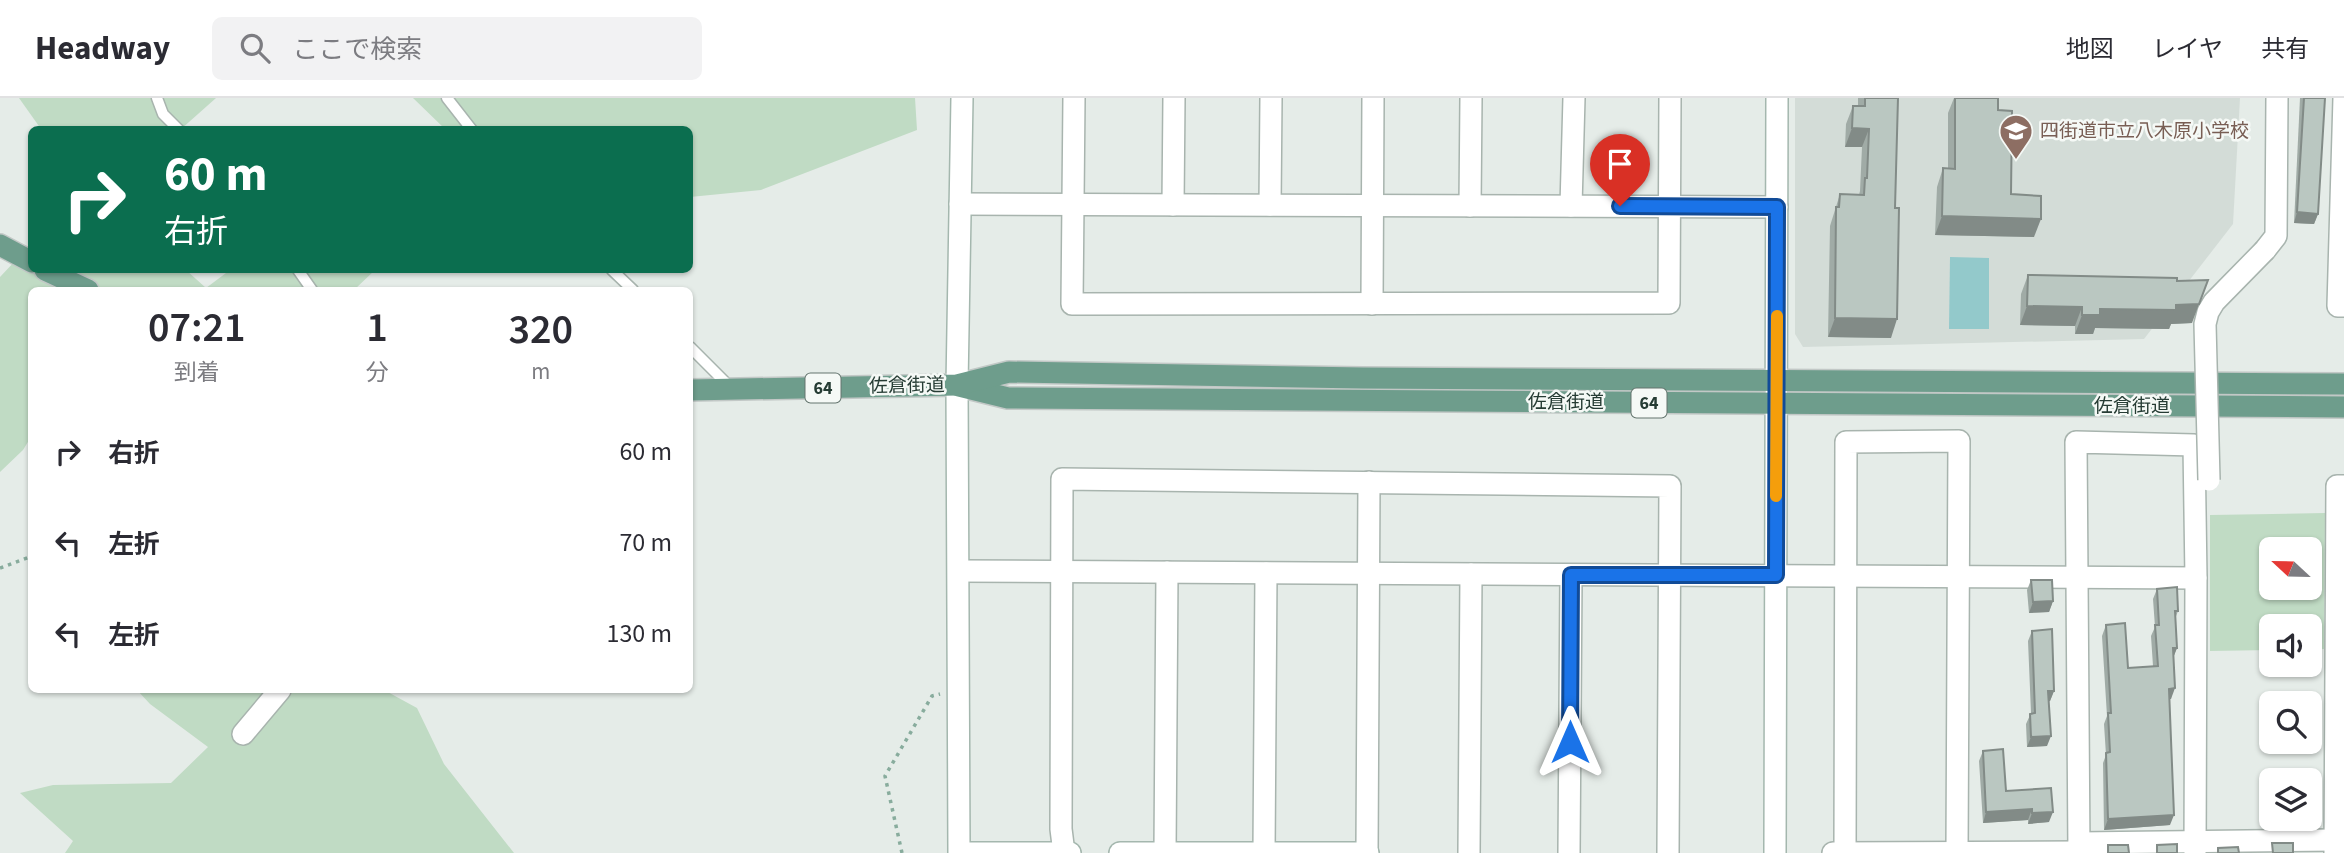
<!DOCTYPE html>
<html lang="ja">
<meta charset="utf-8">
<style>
:root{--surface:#fff;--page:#f2f2f3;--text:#2b2b33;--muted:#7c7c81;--line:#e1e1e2}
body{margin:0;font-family:"Source Sans 3","Noto Sans JP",sans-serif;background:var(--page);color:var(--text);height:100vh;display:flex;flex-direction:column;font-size:26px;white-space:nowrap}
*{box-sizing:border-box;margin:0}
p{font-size:23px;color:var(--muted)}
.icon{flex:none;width:38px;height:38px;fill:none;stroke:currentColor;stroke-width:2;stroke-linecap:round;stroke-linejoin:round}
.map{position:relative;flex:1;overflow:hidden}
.side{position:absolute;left:28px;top:189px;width:665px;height:406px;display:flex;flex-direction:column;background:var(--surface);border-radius:10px;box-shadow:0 2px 5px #0004}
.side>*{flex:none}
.hud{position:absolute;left:28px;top:28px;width:665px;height:147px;border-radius:10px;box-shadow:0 2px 5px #0004;background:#0b6e4f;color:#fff;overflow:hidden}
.needle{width:46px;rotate:292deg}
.fabs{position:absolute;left:2259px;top:439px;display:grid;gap:14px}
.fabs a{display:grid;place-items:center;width:63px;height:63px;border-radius:10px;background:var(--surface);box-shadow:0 2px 5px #0004;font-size:35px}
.pin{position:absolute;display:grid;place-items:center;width:60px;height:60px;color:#fff;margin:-72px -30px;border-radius:50% 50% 50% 0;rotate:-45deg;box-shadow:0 0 7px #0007}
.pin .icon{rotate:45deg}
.me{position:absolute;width:77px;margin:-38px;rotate:0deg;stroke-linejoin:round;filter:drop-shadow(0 0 5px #0008)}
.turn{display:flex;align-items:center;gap:24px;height:147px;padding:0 21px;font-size:32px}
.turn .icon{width:91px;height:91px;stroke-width:2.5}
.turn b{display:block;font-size:49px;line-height:60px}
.eta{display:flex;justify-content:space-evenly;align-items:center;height:119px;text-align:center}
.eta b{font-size:42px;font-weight:600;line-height:49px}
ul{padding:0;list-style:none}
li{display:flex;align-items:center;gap:21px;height:91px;padding:0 21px}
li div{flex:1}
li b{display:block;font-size:26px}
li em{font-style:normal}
header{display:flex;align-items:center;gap:42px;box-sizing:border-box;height:98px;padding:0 35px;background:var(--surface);border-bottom:2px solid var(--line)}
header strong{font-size:33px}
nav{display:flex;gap:38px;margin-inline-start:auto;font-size:24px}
.search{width:490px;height:63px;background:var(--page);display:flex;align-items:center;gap:18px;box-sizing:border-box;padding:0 24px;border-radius:10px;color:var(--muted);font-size:26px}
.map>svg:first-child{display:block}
</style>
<header>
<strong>Headway</strong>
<div class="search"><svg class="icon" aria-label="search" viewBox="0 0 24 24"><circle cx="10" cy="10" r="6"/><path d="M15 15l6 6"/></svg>ここで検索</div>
<nav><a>地図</a><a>レイヤ</a><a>共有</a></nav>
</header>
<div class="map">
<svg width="2344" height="755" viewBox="0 0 2344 755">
<rect width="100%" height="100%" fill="#e5ece8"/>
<path fill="#d3dcd7" d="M 1795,0 L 2240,0 L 2233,126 L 2144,241 L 1803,249 L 1795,236 Z"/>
<g fill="#c0dbc4" fill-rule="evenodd">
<path d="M 19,0 L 216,0 L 180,32 L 41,31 Z"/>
<path d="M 413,0 L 915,0 L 917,32 L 761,92 L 690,99 L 690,32 L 531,32 L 522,28 L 509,31 L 445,31 Z"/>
<path d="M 31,146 L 32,172 L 186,172 L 206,190 L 230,172 L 375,172 L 354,192 L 32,192 L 31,339 L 23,352 L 0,374 L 0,179 Z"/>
<path d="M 2325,415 L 2324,551 L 2310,552 L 2310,528 L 2272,528 L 2271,552 L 2210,553 L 2210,417 ZM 2272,452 L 2310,452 L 2310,490 L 2272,490 Z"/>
<path d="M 137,592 L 384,592 L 417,610 L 444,666 L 514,755 L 65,755 L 73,743 L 20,695 L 53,687 L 171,685 L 208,649 L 150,606 Z"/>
</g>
<path fill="#93c9cb" d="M 1950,159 L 1989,160 L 1989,231 L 1949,231 Z"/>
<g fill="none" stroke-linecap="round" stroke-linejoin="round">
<defs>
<g id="lane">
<path d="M 157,0 L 163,16 L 179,32"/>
<path d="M 447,0 L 472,32"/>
<path d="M 298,172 L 312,192"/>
<path d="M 612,172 L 633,192"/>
<path d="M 690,249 L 730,289"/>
</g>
<g id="street">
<path d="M 1074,0 L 1072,206 L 1669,205 L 1670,0"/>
<path d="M 2344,0 L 2338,208 L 2344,208"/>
<path d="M 960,106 L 1777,109"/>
<path d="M 1173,107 L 1174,0"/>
<path d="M 1270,107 L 1271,0"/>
<path d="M 1470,108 L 1471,0"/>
<path d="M 1571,108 L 1574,0"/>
<path d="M 2265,152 L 2276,138 L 2277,0"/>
<path d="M 1372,206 L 1373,0"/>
<path d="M 959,473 L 2196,480"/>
<path d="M 243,636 L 280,592"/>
<path d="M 2079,745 L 2335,742"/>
<path d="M 1064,755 L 1061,731 L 1062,381 L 1670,388 L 1668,755"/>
<path d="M 1165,755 L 1167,474"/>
<path d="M 1264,755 L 1266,475"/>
<path d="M 1367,755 L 1369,384"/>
<path d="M 1469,755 L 1471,476"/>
<path d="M 1569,755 L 1571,477"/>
<path d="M 1833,755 L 2079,754"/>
<path d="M 1845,755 L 1846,344 L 1959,343 L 1957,755"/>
<path d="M 2079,755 L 2076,344 L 2194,347 L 2196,480 L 2195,755"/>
<path d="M 2335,755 L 2337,388 L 2344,388"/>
</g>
<g id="secondary">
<path d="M 962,0 L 957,287 L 959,755 L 1070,755"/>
<path d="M 1120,755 L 1368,755"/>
<path d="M 1775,755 L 1777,0"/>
</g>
<g id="primary">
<path d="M 0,147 L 32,164"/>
<path d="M 45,172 L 88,192"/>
<path d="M 959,288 L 1008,300 L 2344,309"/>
<path d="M 690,292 L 957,287 L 1009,274 L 1363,280 L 2344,286"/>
</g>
</defs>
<use href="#lane" stroke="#a8b4ae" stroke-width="13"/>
<use href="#street" stroke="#a8b4ae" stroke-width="24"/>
<use href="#secondary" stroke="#a4b7ae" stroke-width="24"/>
<use href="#primary" stroke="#c2c8c6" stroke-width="24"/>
<g stroke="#88ac9d" stroke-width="3.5" stroke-dasharray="3.5 5" stroke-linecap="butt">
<path d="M 0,470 L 32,458"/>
<path d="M 902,755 L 885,678 L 932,598 L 940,596"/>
</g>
<use href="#lane" stroke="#fff" stroke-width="10"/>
<use href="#street" stroke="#fff" stroke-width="21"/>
<use href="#secondary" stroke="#fff" stroke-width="21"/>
<use href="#primary" stroke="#6e9d8c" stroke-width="21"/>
<defs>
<path id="street-bridge" d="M 2209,382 L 2205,226 L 2208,214 L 2214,204 L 2265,152"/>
</defs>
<use href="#street-bridge" stroke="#a8b4ae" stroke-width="24" stroke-linecap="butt"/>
<use href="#street-bridge" stroke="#fff" stroke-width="21"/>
</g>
<g fill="#a0aba6">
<path d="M 1858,0 L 1898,0 L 1891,240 L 1828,239 L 1830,128 L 1840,96 L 1859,97 L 1860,93 L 1862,49 L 1845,49 L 1846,26 L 1853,8 L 1858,8 Z"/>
<path d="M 1954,0 L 1998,0 L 1998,12 L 2011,96 L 2034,139 L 1935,137 L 1937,89 L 1943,70 L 1948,71 L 1948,15 Z"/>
<path d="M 2300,0 L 2325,0 L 2318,116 L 2314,126 L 2294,125 Z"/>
<path d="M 2028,177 L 2177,183 L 2192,225 L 2171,226 L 2169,231 L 2095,230 L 2093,236 L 2075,236 L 2075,228 L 2020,227 L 2021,196 Z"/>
<path d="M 2031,482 L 2053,503 L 2049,514 L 2029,515 L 2027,492 Z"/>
<path d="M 2157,491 L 2178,513 L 2175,521 L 2177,550 L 2173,560 L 2171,601 L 2170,601 L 2170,727 L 2104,732 L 2103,665 L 2106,657 L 2104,626 L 2107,618 L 2102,538 L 2106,527 L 2128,570 L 2153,568 L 2151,538 L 2155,529 L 2153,501 Z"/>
<path d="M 2032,533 L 2054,593 L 2050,603 L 2049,603 L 2047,648 L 2027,649 L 2026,626 L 2031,615 L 2028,543 Z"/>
<path d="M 1983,653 L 2006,693 L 2049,724 L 2028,726 L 2028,722 L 1983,725 L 1979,663 Z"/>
</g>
<g fill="#828b87">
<path d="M 1852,30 L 1869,31 L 1862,49 L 1845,49 Z"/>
<path d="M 2297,114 L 2318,116 L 2314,126 L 2294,125 Z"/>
<path d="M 1942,118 L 2041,121 L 2034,139 L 1935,137 Z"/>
<path d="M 2199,206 L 2192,225 L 2171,226 L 2169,231 L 2095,230 L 2093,236 L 2075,236 L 2082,217 L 2100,211 Z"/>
<path d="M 2027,208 L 2082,209 L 2075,228 L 2020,227 Z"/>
<path d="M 1835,220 L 1897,221 L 1891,240 L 1828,239 Z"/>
<path d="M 2053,503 L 2049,514 L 2029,515 L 2033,504 Z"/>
<path d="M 2173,550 L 2177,550 L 2173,560 Z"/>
<path d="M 2175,590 L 2171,601 L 2166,601 L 2169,591 Z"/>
<path d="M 2048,593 L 2054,593 L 2050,603 L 2045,604 Z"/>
<path d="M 2051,638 L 2047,648 L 2027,649 L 2031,639 Z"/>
<path d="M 2032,711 L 2028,722 L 1983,725 L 1986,714 Z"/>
<path d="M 2053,714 L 2049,724 L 2028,726 L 2032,715 Z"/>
<path d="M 2174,717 L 2170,727 L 2104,732 L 2108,721 Z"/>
</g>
<g fill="#bac7c1" stroke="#828b87" stroke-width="2">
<path d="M 1865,0 L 1898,0 L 1895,110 L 1899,110 L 1897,221 L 1835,220 L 1836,109 L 1839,109 L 1840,96 L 1864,97 L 1865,80 L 1867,80 L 1869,31 L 1852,30 L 1853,8 L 1865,8 Z"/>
<path d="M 1955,0 L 1998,0 L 1998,12 L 2012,13 L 2011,96 L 2041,98 L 2041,121 L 1942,118 L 1943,70 L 1955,71 Z"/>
<path d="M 2304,0 L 2325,0 L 2318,116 L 2297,114 Z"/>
<path d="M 2028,177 L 2177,180 L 2177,183 L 2208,182 L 2199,206 L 2176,207 L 2176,212 L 2100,211 L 2100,217 L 2082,217 L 2082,209 L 2027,208 Z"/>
<path d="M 2031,482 L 2052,482 L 2053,503 L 2033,504 Z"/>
<path d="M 2177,489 L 2178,513 L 2175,513 L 2177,550 L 2173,550 L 2175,590 L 2169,591 L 2174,717 L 2108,721 L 2106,655 L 2110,654 L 2108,615 L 2111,615 L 2106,527 L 2125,525 L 2128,570 L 2158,568 L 2155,527 L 2159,527 L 2157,491 Z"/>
<path d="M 2052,531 L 2054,593 L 2048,593 L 2051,638 L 2031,639 L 2030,616 L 2035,615 L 2032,533 Z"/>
<path d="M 2003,651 L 2006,693 L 2051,690 L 2053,714 L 2032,715 L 2032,711 L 1986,714 L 1983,653 Z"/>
<path d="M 2272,745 L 2293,745 L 2293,755 L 2273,755 Z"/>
<path d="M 2177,746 L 2177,755 L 2157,755 L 2157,747 Z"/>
<path d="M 2108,747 L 2128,747 L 2129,755 L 2108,755 Z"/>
<path d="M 2238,749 L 2239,755 L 2218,755 L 2218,750 Z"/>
</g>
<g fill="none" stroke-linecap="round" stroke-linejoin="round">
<defs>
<path id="route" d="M 1570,644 L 1571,477 L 1776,477 L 1777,109 L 1620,108"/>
</defs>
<use href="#route" stroke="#114b97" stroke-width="18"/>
<use href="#route" stroke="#1a73e8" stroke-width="12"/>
<path stroke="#f59e0b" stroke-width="12" d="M 1776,398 L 1777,218"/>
</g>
<defs>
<symbol id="school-pin" viewBox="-11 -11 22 30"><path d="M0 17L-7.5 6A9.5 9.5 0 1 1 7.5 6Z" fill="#8d6e63" stroke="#f5f9f6"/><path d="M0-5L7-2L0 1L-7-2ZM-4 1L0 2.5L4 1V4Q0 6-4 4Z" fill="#fff"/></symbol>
</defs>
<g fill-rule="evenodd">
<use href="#school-pin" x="1997" y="14" width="38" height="52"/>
</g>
<g text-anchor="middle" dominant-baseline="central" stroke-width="5" stroke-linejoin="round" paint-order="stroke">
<g fill="#f5f9f6" stroke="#64756e" stroke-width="2">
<rect x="805.5" y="275.5" width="35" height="29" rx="5"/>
<rect x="1631.5" y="290.5" width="35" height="29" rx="5"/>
</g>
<g font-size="18" font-weight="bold" fill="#263c34">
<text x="823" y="290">64</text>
<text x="1649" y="305">64</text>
</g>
<g font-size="19" fill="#785e54" stroke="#f5f9f6" text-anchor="start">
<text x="2040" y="33">四街道市立八木原小学校</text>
</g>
<g font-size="19" fill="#263c34" stroke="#f5f9f6">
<text transform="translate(907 288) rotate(-1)">佐倉街道</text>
<text x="1566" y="304">佐倉街道</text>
<text x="2132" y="308">佐倉街道</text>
</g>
</g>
</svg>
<div class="fabs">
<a><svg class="needle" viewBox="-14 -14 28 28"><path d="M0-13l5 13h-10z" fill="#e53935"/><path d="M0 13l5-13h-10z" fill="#7c7c81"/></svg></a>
<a><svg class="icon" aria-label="sound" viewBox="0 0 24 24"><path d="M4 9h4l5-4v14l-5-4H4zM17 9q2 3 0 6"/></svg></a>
<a><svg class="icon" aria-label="search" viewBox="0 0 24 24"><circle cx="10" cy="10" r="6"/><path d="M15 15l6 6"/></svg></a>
<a><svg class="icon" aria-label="layers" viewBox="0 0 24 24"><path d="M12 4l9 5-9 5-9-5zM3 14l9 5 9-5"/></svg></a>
</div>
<div class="pin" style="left:1620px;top:108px;background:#d93025"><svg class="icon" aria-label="arrive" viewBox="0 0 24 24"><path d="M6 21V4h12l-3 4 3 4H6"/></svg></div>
<svg class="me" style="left:1570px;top:644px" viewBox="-20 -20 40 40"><path d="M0-17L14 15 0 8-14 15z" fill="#1a73e8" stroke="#fff" stroke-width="4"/></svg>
<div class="hud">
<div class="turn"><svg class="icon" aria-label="right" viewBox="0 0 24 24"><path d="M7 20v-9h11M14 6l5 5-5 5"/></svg><div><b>60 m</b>右折</div></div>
</div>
<section class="side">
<div class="eta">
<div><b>07:21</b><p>到着</p></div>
<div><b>1</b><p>分</p></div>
<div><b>320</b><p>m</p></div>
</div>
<ul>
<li><svg class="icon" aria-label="right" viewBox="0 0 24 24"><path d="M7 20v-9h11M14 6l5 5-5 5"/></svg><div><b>右折</b></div><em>60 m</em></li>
<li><svg class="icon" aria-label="left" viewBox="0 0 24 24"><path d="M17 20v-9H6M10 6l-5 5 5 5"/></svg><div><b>左折</b></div><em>70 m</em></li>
<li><svg class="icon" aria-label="left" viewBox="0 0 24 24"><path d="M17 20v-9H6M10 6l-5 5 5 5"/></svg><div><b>左折</b></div><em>130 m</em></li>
</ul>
</section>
</div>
